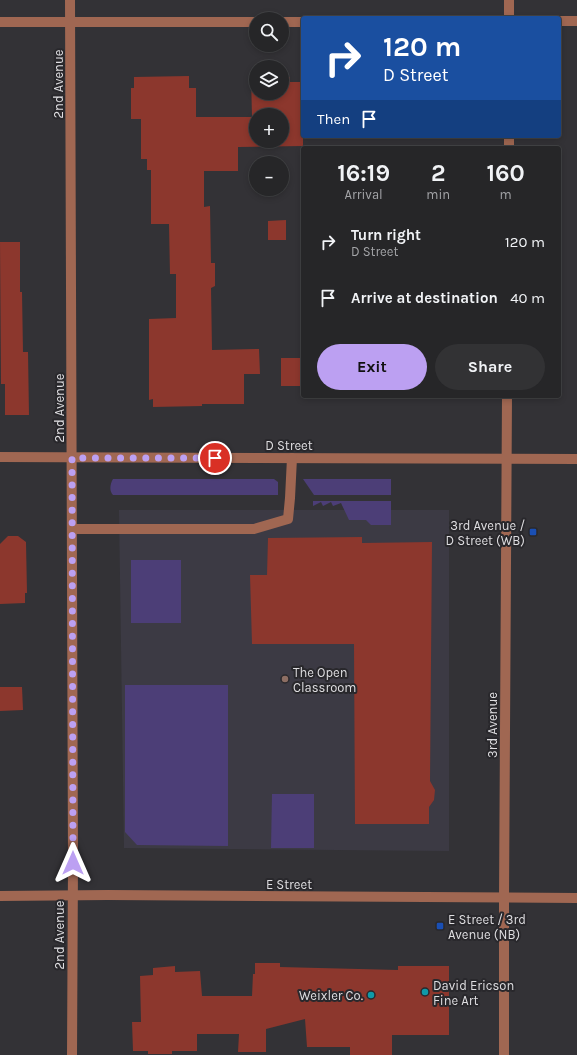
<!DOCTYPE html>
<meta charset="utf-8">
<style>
:root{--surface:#262628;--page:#323234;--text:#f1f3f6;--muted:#a4a5a8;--line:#424345;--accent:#bca0f2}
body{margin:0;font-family:Karla,sans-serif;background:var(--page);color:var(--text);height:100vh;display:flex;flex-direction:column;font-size:15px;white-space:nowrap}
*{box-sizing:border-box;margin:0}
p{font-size:13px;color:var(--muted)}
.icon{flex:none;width:22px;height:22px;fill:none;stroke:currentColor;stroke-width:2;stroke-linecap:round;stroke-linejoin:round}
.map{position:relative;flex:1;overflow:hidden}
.side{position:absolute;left:301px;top:146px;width:260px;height:252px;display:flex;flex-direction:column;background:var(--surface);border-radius:4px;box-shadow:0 2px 6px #0003,0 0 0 1px var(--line)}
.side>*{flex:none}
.hud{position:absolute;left:301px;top:16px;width:260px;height:122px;border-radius:4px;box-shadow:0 2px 6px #0003,0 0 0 1px var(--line);background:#1a4fa0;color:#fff;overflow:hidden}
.buttons{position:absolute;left:249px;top:12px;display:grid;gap:8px}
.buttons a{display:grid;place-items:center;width:40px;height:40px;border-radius:50%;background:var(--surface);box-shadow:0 2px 6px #0003,0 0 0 1px var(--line);font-size:20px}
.pin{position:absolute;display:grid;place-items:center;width:34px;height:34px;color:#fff;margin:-17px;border:2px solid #fff;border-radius:50%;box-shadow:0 1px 4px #0007}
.me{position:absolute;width:44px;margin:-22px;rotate:0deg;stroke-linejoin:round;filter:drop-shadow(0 0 3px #0008)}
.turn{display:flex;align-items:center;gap:14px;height:84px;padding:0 16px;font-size:18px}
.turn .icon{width:52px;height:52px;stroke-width:2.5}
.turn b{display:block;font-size:28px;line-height:34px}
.then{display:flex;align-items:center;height:38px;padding:0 16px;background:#0003;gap:8px;font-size:15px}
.eta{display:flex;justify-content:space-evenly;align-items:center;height:68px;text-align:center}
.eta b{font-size:24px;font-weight:700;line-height:28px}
.primary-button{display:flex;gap:8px;margin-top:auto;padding:8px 16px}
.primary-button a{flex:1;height:46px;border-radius:24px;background:var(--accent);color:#111;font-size:16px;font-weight:700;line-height:46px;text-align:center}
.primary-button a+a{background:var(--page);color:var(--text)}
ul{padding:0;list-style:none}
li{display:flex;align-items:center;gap:12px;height:56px;padding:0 16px}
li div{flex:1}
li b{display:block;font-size:15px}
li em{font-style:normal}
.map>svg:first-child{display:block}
</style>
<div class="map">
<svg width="577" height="1055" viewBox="0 0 577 1055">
<rect width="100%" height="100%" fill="#333236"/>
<path fill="#3c3a44" d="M 119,510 L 449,510 L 449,851 L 124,848 Z"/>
<g fill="#4c3e77">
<path d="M 113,479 L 274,479 L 278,482 L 278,495 L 113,495 C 109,491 110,484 113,479 Z"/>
<path d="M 303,479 L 391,479 L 391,495 L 314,495 Z"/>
<path d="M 313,501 L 391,501 L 391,525 L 371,525 L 366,520 L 349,520 L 341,503 L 333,506 L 331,502 L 323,506 L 321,502 L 313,506 Z"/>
<rect x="131" y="560" width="50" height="63"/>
<path d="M 125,685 L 228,685 L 228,846 L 137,845 L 125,832 Z"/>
<path d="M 272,794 L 314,794 L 314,848 L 271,848 Z"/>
</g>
<g fill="#8c372d" fill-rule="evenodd">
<path d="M 189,76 L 189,88 L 196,88 L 196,117 L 252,117 L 251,77 L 256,77 L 256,93 L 282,93 L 282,77 L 290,77 L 290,82 L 303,82 L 303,146 L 238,147 L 238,171 L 204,171 L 204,207 L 210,206 L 211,263 L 215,263 L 215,286 L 211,288 L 212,350 L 259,349 L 260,374 L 244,374 L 244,404 L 202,404 L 202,406 L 153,407 L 153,399 L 149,400 L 149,319 L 176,318 L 176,274 L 170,274 L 169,224 L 151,224 L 151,170 L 147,170 L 147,159 L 141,159 L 141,119 L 131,119 L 131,88 L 134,88 L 134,77 ZM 256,115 L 282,115 L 282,141 L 256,141 Z"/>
<path d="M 286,220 L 286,240 L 268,240 L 268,221 Z"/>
<path d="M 0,242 L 20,242 L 20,292 L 22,292 L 23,352 L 28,352 L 29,415 L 5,415 L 5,384 L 1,384 Z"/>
<rect x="281" y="358" width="22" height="28"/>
<path d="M 8,536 L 18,536 L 26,542 L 27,593 L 25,593 L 25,603 L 0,604 L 0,544 Z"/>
<path d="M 362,537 L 362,543 L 432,542 L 430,781 L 435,790 L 434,800 L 429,807 L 429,824 L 355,824 L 354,644 L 252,644 L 250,575 L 267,575 L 268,538 Z"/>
<path d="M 0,687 L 22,687 L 23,710 L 0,711 Z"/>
<path d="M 255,963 L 280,963 L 280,967 L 398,970 L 398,966 L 449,966 L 449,1035 L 392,1035 L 392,1055 L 350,1055 L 350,1047 L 307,1047 L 305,1019 L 266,1029 L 266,1052 L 238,1052 L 239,1034 L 197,1034 L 197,1051 L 172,1051 L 172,1054 L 148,1054 L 148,1051 L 133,1051 L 132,1022 L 141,1022 L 140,976 L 153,975 L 153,968 L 175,966 L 175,972 L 200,971 L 202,996 L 252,996 L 253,974 L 255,974 Z"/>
</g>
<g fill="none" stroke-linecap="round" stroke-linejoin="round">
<g stroke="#a06752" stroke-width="10">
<path d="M 70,0 L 73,863 L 72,1055"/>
<path d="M 509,0 L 509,18"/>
<path d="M 559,21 L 577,21"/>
<path d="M 0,22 L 256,22"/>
<path d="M 282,22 L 303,22"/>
<path d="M 509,148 L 509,136"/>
<path d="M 0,457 L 577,459"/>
<path d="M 72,529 L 254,529 L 288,519 L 290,498 L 292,458"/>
<path d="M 0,896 L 108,895 L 577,898"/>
<path d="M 504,1055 L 504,898 L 507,396"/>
</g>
</g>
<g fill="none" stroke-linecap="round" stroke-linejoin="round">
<path stroke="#bca0f2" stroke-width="7" stroke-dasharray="0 12.6" d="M 73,863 L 72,458 L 215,458"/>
</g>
<g fill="#1a4fb4" stroke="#29282c" stroke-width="1.5">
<rect x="529" y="528" width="8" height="8" rx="2"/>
<rect x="436" y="922" width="8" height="8" rx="2"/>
</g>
<circle fill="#8d6e63" stroke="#29282c" stroke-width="1.5" cx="285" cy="679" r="4"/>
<g fill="#0f9aa8" stroke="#29282c" stroke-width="1.5">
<circle cx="425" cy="992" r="4"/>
<circle cx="371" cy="995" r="4"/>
</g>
<g text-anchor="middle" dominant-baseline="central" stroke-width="4" stroke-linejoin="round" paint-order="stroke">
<g font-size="13" fill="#dfdee1" stroke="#29282c">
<text transform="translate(58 84) rotate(-90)">2nd Avenue</text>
<text transform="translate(59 408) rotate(-90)">2nd Avenue</text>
<text x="289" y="445">D Street</text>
<text transform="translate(492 725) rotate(-90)">3rd Avenue</text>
<text x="289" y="884">E Street</text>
<text transform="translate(59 935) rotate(-90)">2nd Avenue</text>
</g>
<g font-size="13" fill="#dfdee1" stroke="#29282c" text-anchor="start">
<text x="525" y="525" text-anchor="end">3rd Avenue /<tspan x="525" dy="15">D Street (WB)</tspan></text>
<text x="293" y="672">The Open<tspan x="293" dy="15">Classroom</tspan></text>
<text x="448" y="919">E Street / 3rd<tspan x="448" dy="15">Avenue (NB)</tspan></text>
<text x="433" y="985">David Ericson<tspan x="433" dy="15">Fine Art</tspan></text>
<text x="363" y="995" text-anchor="end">Weixler Co.</text>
</g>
</g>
</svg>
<div class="buttons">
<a><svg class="icon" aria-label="search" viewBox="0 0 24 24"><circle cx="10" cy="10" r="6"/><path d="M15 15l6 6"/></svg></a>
<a><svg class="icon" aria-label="layers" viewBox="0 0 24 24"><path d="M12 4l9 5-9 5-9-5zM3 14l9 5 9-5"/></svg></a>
<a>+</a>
<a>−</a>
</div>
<div class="pin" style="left:215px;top:458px;background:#d93025"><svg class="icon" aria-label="arrive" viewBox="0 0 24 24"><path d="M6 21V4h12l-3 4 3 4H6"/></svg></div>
<svg class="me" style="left:73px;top:863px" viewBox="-20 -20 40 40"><path d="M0-17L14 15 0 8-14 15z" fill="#bca0f2" stroke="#fff" stroke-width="4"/></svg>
<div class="hud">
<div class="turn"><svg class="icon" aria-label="right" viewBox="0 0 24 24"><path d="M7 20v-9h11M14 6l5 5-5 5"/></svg><div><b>120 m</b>D Street</div></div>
<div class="then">Then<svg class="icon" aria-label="arrive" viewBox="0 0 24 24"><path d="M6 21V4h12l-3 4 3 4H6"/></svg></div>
</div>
<section class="side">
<div class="eta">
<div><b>16:19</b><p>Arrival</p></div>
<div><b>2</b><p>min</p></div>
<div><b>160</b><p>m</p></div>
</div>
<ul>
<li><svg class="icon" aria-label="right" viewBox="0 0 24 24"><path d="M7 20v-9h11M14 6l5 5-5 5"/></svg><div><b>Turn right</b><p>D Street</p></div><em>120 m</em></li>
<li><svg class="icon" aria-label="arrive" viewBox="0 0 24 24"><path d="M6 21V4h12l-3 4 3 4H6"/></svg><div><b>Arrive at destination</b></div><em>40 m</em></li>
</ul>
<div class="primary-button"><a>Exit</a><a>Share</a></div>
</section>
</div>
